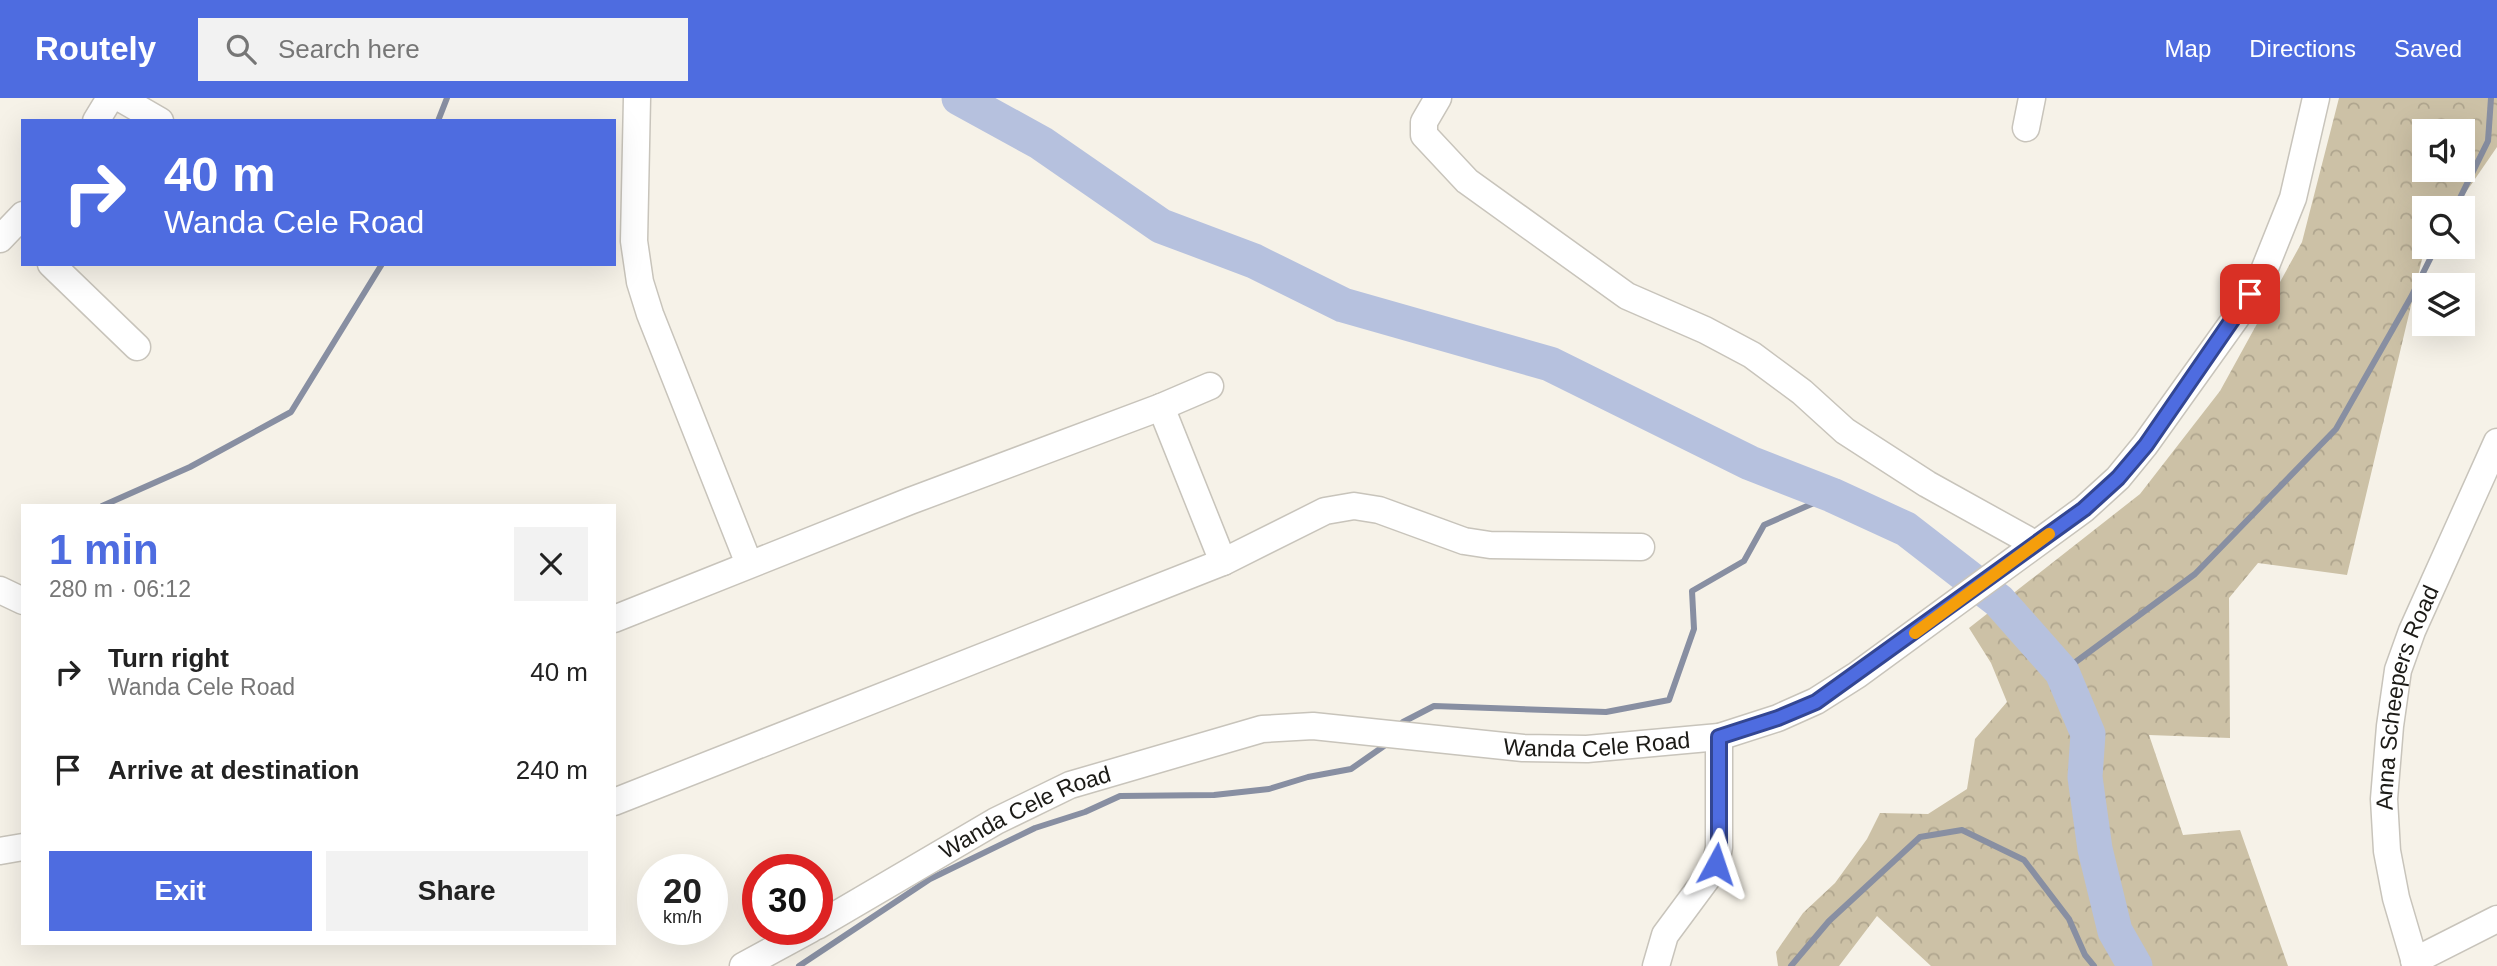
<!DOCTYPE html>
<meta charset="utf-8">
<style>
:root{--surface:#fff;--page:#f2f2f2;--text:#222;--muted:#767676;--accent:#4e6ce0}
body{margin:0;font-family:Arial,sans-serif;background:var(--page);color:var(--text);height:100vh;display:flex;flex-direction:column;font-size:26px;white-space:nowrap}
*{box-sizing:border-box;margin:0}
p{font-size:23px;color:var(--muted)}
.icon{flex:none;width:38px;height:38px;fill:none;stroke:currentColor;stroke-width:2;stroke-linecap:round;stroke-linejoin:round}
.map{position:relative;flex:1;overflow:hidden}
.drawer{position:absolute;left:21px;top:406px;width:595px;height:441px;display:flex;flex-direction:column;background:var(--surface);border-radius:0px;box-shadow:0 7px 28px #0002}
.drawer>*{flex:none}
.hud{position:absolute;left:21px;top:21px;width:595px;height:147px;border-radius:0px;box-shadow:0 7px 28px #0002;background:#4e6ce0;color:#fff;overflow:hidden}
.buttons{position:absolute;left:2412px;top:21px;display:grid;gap:14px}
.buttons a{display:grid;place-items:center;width:63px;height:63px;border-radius:0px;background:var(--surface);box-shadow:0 7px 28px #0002;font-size:35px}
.speed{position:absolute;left:637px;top:756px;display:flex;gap:14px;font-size:35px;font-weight:700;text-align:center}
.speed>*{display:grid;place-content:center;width:91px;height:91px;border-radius:50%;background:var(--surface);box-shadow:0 7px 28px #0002;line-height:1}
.speed small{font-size:18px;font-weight:400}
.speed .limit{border:10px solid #d22;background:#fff;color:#111}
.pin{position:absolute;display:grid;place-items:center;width:60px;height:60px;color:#fff;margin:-30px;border-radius:14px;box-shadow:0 4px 10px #0006}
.me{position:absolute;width:77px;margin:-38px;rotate:5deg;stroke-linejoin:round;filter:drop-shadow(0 0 5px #0008)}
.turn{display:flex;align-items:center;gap:24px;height:147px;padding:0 28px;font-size:32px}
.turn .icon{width:91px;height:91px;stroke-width:2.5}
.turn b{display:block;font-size:49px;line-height:60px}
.round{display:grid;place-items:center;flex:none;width:74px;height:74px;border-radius:0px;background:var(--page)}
.head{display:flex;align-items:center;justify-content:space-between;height:119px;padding:0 28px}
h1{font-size:42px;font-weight:600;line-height:52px;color:var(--accent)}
.button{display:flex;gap:14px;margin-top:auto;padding:14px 28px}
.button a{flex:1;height:80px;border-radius:0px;background:var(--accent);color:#fff;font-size:28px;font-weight:600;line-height:80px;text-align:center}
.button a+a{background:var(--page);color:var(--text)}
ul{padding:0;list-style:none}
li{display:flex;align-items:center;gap:21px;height:98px;padding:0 28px}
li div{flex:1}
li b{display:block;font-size:26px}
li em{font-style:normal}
header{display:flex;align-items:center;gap:42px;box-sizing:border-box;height:98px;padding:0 35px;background:var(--accent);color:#fff}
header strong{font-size:33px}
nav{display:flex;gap:38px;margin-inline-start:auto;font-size:24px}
.search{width:490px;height:63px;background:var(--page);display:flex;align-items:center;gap:18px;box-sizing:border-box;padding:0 24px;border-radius:0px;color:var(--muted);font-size:26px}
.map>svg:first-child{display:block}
</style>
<header>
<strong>Routely</strong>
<div class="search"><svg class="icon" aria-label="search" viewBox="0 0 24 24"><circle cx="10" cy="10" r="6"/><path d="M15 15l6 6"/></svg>Search here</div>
<nav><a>Map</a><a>Directions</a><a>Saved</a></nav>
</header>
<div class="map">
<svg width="2497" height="868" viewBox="0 0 2497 868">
<defs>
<pattern id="forest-crowns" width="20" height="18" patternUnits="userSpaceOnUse" patternTransform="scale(1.75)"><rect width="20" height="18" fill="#ccc1a6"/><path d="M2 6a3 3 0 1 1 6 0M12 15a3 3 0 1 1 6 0" fill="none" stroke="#afa58e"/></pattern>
</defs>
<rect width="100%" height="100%" fill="#f6f2e8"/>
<path fill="url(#forest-crowns)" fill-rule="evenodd" d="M 2339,0 L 2497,0 L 2497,49 L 2455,110 L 2424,110 L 2424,149 L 2429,149 L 2423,157 L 2347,477 L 2258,465 L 2229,500 L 2230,640 L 2149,637 L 2183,737 L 2240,732 L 2288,868 L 1931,868 L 1877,818 L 1839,868 L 1778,868 L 1776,854 L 1803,815 L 1835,785 L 1867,741 L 1880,715 L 1928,716 L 1967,691 L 1975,641 L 2007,604 L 1991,565 L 1969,530 L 2140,396 L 2220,293 L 2302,144 ZM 2424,33 L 2462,33 L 2462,72 L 2424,72 Z"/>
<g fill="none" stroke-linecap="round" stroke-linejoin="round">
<g stroke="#888fa2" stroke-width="6">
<path d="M 438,23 L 447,0"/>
<path d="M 2455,110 L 2488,43 L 2491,0"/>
<path d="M 102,408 L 190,369 L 291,314 L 382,166"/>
<path d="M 2062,574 L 2195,476 L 2336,331 L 2411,199 L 2436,149"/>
<path d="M 1403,624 L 1434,608 L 1606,614 L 1669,602 L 1694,531 L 1692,493 L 1744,463 L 1764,427 L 1832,397"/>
<path d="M 799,868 L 930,781 L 1035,730 L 1085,714 L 1120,698 L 1214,697 L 1269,691 L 1308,679 L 1351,671 L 1384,648"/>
<path d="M 1791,868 L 1829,823 L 1920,739 L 1962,732 L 2024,762 L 2069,821 L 2085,857 L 2094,868"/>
</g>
<path stroke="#b6c1de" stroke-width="35" d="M 959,0 L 1041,45 L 1161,128 L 1254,163 L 1343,207 L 1550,266 L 1750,365 L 1832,397 L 1906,431 L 1999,503 L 2062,574 L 2088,636 L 2085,679 L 2095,751 L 2115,833 L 2135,868"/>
<defs>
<g id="minor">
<path d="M 120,0 L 160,23"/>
<path d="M 637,0 L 634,143 L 640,184 L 650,216 L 749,466"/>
<path d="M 1438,0 L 1424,24 L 1424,37 L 1467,83 L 1627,198 L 1705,232 L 1752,257 L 1802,294 L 1845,333 L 1927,386 L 2035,446"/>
<path d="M 96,23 L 110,0"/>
<path d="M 2026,30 L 2032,0"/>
<path d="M 0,141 L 23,117"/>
<path d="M 51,166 L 137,249"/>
<path d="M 1161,309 L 1223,464"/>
<path d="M 0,492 L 23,503"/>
<path d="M 614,521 L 910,403 L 1161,309 L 1210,288"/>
<path d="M 614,704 L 1223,464 L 1325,413 L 1354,408 L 1379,412 L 1464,443 L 1490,447 L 1641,449"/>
<path d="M 0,753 L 23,749"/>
<path id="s1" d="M 817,828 L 996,723 L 1070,687 L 1262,631 L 1313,628 L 1523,650 L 1587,651 L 1719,639 L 1778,620 L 1816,603 L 1857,577 L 2084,411 L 2118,380 L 2145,347 L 2238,217 L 2263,175 L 2293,100 L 2316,0"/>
<path d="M 2414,863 L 2497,821"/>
<path d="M 743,868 L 811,831"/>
<path d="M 1656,868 L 1665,837 L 1708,779 L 1716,766 L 1719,749 L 1719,639"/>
<path id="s2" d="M 2416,868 L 2396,800 L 2387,753 L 2384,701 L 2390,628 L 2398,572 L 2412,533 L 2497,344"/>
</g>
</defs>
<use href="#minor" stroke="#c8c4bb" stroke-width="29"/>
<use href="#minor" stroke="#fff" stroke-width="26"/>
</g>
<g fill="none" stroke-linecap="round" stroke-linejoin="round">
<defs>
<path id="route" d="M 1716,766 L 1719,749 L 1719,639 L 1778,620 L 1816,604 L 2084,411 L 2118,380 L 2146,347 L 2250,196"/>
</defs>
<use href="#route" stroke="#334692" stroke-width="18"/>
<use href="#route" stroke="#4e6ce0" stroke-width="12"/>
<path stroke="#f59e0b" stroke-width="12" d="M 1915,535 L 2049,436"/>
</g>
<g text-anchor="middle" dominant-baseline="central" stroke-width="7" stroke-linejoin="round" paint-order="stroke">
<g font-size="23" fill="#1b1a16" stroke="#fff">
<text stroke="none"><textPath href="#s2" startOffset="275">Anna Scheepers Road</textPath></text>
<text stroke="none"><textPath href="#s1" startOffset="826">Wanda Cele Road</textPath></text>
<text stroke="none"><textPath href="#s1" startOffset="238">Wanda Cele Road</textPath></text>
</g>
</g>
</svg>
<div class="buttons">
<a><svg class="icon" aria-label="sound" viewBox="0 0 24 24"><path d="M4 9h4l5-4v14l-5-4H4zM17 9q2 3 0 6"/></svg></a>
<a><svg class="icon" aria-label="search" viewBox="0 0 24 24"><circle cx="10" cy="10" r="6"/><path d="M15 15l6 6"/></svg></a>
<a><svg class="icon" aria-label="layers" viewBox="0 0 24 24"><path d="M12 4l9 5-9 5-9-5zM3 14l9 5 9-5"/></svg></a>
</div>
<div class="speed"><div>20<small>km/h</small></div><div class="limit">30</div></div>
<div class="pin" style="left:2250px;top:196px;background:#d93025"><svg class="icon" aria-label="arrive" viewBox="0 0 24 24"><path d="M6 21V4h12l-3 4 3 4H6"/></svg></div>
<svg class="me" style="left:1716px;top:766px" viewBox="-20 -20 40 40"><path d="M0-17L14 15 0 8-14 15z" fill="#4e6ce0" stroke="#fff" stroke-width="4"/></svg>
<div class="hud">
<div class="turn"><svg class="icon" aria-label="right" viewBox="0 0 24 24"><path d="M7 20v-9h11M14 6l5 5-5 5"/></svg><div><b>40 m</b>Wanda Cele Road</div></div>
</div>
<section class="drawer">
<div class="head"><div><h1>1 min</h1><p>280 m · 06:12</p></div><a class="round"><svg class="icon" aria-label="close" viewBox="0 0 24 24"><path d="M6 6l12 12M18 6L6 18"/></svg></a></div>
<ul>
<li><svg class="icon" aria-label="right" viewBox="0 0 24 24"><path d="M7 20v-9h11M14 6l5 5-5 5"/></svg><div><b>Turn right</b><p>Wanda Cele Road</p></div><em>40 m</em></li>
<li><svg class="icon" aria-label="arrive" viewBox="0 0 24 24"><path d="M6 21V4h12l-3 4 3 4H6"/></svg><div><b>Arrive at destination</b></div><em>240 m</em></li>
</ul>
<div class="button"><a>Exit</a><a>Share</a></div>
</section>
</div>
